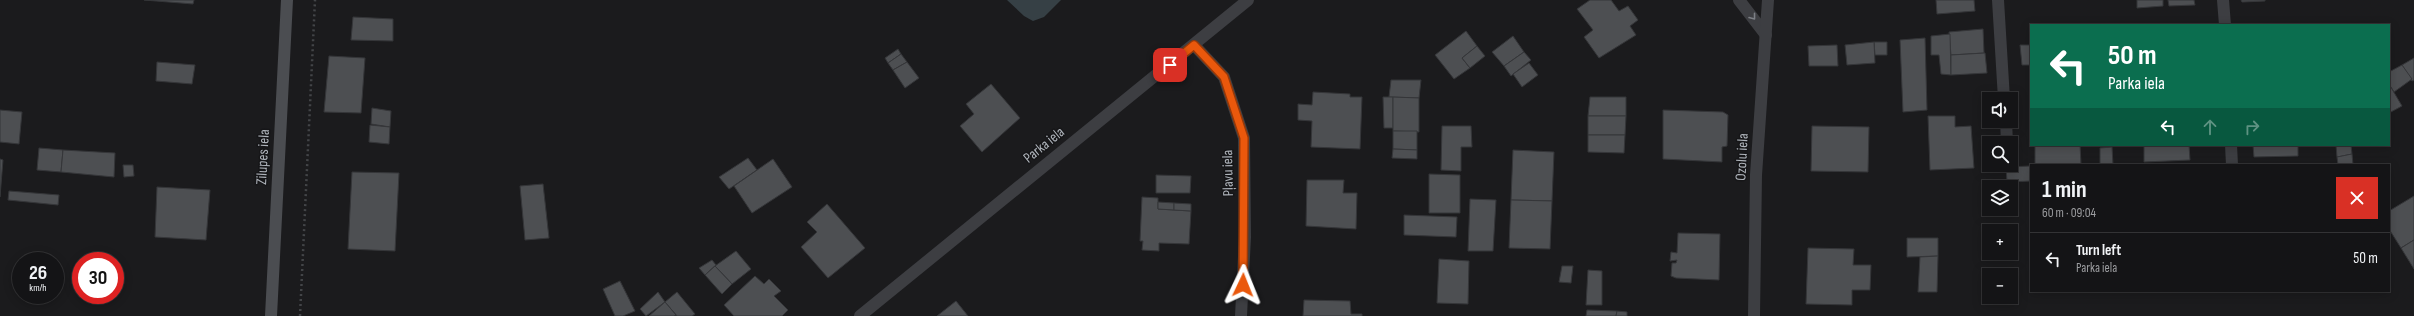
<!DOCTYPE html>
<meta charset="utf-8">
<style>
:root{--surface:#141416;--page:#212123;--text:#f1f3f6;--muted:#9d9ea1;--line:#333335}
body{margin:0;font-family:"Sofia Sans Condensed",sans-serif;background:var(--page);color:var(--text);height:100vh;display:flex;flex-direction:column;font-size:15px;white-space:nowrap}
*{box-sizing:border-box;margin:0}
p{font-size:13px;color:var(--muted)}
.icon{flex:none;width:22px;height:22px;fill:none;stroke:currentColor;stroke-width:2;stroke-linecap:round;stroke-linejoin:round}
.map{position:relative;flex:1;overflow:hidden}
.side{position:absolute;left:2030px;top:164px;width:360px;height:128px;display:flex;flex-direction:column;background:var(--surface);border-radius:0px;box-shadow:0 2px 10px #0003,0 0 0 1px var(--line)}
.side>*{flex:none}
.top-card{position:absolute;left:2030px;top:24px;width:360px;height:122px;border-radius:0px;box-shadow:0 2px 10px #0003,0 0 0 1px var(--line);background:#0b6e4f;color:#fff;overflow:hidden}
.controls{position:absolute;left:1982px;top:92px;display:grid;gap:8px}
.controls a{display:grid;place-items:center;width:36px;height:36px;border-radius:0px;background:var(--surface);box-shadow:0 2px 10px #0003,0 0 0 1px var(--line);font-size:20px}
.speed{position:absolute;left:12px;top:252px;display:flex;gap:8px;font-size:20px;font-weight:700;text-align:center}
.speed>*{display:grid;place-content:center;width:52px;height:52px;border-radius:50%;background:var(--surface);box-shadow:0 2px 10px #0003,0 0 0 1px var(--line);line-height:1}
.speed small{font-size:10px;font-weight:400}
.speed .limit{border:6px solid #d22;background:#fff;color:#111}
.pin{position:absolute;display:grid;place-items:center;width:34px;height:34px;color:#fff;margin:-17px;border-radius:8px;box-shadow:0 2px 6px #0006}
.me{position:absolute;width:44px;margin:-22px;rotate:2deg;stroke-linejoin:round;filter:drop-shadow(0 0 3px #0008)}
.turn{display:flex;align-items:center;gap:14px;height:84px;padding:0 12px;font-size:18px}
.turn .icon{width:52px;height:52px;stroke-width:2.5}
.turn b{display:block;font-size:28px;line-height:34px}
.lanes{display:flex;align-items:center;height:38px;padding:0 12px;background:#0003;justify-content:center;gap:20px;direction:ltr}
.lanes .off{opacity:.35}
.round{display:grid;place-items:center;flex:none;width:42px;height:42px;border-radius:0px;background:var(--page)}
.head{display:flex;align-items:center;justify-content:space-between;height:68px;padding:0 12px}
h1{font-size:24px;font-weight:700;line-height:30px}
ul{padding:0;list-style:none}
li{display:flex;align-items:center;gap:12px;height:52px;padding:0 12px;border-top:1px solid var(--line)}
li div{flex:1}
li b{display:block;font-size:15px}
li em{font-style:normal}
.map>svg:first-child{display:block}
</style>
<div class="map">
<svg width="2414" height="316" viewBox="0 0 2414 316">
<rect width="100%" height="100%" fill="#1b1b1d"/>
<path fill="#364045" d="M 1007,0 L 1061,0 L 1044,17 L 1033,21 L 1024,16 Z"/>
<g fill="#4d4f52" stroke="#353639">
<path d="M 144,0 L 194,0 L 193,4 Z"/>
<path d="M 1590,0 L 1611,0 L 1619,11 L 1628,6 L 1638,20 L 1630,26 L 1636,35 L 1599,58 L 1584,37 L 1593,30 L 1577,9 Z"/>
<path d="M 1936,0 L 1974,0 L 1975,11 L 1937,14 Z"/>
<path d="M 2137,0 L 2163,0 L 2163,6 L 2137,8 Z"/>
<path d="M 2168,0 L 2194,0 L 2195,5 L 2169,6 Z"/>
<path d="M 2241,0 L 2265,0 L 2265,1 L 2242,2 Z"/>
<path d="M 353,17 L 393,19 L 393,41 L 351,40 Z"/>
<path d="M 1983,29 L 1984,53 L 1951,55 L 1949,32 Z"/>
<path d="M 1466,31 L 1477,46 L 1462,58 L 1470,68 L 1454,79 L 1435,55 Z"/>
<path d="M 1950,34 L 1951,75 L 1941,74 L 1939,55 L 1931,55 L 1931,36 Z"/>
<path d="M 1513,36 L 1524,52 L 1504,66 L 1492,52 Z"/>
<path d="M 1925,38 L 1927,110 L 1903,112 L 1900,40 Z"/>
<path d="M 1874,42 L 1887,42 L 1887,55 L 1875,55 Z"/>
<path d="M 1874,42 L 1875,63 L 1847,65 L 1845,45 Z"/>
<path d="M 1837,45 L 1838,66 L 1809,66 L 1808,46 Z"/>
<path d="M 2020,45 L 2031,45 L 2030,65 L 2022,65 Z"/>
<path d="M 1477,46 L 1485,56 L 1470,68 L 1462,58 Z"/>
<path d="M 898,49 L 901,54 L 888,63 L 885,58 Z"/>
<path d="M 1524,52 L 1531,60 L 1511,76 L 1504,66 Z"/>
<path d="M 1985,53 L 1987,73 L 1951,75 L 1951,55 Z"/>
<path d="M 901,54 L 907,62 L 893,70 L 888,63 Z"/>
<path d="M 329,56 L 365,58 L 361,113 L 324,112 Z"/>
<path d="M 2414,58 L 2414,80 L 2412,81 L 2402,65 Z"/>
<path d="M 157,62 L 195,65 L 192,84 L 156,81 Z"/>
<path d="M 907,62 L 919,78 L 905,88 L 893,70 Z"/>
<path d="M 1529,63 L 1538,75 L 1522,87 L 1513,74 Z"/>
<path d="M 2402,65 L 2412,79 L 2394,92 L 2389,84 L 2389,72 Z"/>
<path d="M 1391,80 L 1421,80 L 1419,98 L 1389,97 Z"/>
<path d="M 991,84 L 1020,118 L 982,152 L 960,126 L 974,114 L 966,104 Z"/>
<path d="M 2389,84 L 2402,106 L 2389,113 Z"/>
<path d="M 1313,92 L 1350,94 L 1350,97 L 1362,97 L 1360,149 L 1311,147 L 1312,121 L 1298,120 L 1298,104 L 1312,105 Z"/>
<path d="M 1383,97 L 1393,97 L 1393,128 L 1384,128 Z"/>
<path d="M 1393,97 L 1419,98 L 1419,132 L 1393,131 Z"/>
<path d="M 1590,97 L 1626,97 L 1626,116 L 1588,116 Z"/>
<path d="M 372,108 L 391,111 L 390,127 L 371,124 Z"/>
<path d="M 0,110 L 22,112 L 19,144 L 0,142 Z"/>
<path d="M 1663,110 L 1723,112 L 1728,115 L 1727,146 L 1722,147 L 1722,162 L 1663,159 Z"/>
<path d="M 1588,116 L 1626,116 L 1625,135 L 1588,135 Z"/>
<path d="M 1928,116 L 1955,116 L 1955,127 L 1971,126 L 1974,168 L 1930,170 Z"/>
<path d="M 370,125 L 390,127 L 389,144 L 369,142 Z"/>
<path d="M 1442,126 L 1471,126 L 1472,147 L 1461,147 L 1461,171 L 1441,170 Z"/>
<path d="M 1812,126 L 1869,127 L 1868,172 L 1811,171 Z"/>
<path d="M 1393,131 L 1417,131 L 1417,150 L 1393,149 Z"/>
<path d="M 1588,135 L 1625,135 L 1624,153 L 1588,152 Z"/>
<path d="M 2035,145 L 2080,145 L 2081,164 L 2035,165 Z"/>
<path d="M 2144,145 L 2189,145 L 2190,160 L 2144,162 Z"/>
<path d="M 2253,145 L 2298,145 L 2298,156 L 2254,157 Z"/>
<path d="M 2336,145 L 2351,145 L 2352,154 L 2337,157 Z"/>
<path d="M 2112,147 L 2113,165 L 2100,165 L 2100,148 Z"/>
<path d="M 39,148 L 63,150 L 61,172 L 37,170 Z"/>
<path d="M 1393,149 L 1417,150 L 1417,159 L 1392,158 Z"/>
<path d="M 63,150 L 115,153 L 114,177 L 61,172 Z"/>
<path d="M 1513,150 L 1554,152 L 1552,201 L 1511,200 Z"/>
<path d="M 2352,154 L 2353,165 L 2338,165 L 2337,157 Z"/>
<path d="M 748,158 L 757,170 L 729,189 L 719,177 Z"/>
<path d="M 0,159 L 3,160 L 0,197 Z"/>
<path d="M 773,159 L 792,187 L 752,213 L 734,186 Z"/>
<path d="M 123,165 L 133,165 L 134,176 L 124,177 Z"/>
<path d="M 2031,166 L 2031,181 L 2007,182 L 2006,167 Z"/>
<path d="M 352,172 L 399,173 L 395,251 L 348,249 Z"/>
<path d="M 1429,174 L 1460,175 L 1460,213 L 1429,213 Z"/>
<path d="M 1156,175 L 1191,176 L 1190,193 L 1156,193 Z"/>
<path d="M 1307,180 L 1344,180 L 1343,193 L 1357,193 L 1356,229 L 1306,226 Z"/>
<path d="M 543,184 L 549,238 L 525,240 L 520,186 Z"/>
<path d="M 157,187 L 210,190 L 206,240 L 155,237 Z"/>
<path d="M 9,191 L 59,195 L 58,205 L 8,200 Z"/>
<path d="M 2414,196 L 2414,240 L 2401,248 L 2389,229 L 2389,211 Z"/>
<path d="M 1142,197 L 1158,198 L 1158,209 L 1191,211 L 1189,244 L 1159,243 L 1159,251 L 1142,250 L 1143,241 L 1140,241 Z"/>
<path d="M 1470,199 L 1496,200 L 1493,251 L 1468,251 Z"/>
<path d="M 1511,200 L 1552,201 L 1550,249 L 1509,248 Z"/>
<path d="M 1158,202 L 1174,203 L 1174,210 L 1158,209 Z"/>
<path d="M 1174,203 L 1191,204 L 1191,211 L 1174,210 Z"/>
<path d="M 827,204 L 865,248 L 828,278 L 801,247 L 817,232 L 807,222 Z"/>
<path d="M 1404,215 L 1457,217 L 1456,237 L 1404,235 Z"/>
<path d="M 1678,233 L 1720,234 L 1719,280 L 1676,278 L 1671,276 L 1672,263 L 1676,263 L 1677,260 L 1670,261 L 1671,252 L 1677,253 Z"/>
<path d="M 1907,238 L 1938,238 L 1938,256 L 1907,257 Z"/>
<path d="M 2414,240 L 2414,269 L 2401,248 Z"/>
<path d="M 1808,248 L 1854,249 L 1853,265 L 1871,265 L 1870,290 L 1852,290 L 1852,305 L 1806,304 Z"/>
<path d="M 736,251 L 751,269 L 732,284 L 715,266 Z"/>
<path d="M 1938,256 L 1937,292 L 1918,292 L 1920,257 Z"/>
<path d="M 1439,259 L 1469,261 L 1468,304 L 1437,303 Z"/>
<path d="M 712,260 L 716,265 L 705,275 L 699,268 Z"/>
<path d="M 715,266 L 732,284 L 722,294 L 705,275 Z"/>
<path d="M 1562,266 L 1573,266 L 1571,283 L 1559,282 Z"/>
<path d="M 1588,270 L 1602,271 L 1602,305 L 1586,305 Z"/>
<path d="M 755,276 L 764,284 L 769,279 L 781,291 L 774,296 L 788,310 L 782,316 L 734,316 L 724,305 Z"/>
<path d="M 620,281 L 635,311 L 623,316 L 615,316 L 603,289 Z"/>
<path d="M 658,292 L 665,302 L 646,316 L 640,309 Z"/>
<path d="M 677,292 L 695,314 L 692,316 L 677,316 L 665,302 Z"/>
<path d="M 1304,300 L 1350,301 L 1351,314 L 1362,314 L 1362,316 L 1303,316 Z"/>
<path d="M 956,301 L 968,316 L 937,316 Z"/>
<path d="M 665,302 L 676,315 L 674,316 L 649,316 Z"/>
<path d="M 1587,310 L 1617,311 L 1616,316 L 1586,316 Z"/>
<path d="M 1617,311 L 1627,312 L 1627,316 L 1616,316 Z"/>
</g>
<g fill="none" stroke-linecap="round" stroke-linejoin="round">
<path stroke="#434548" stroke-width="2.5" stroke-dasharray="2 3" stroke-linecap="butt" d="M 300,316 L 315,0"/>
<g stroke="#3d3e42" stroke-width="12">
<path d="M 1998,0 L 2004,99"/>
<path d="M 2223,0 L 2225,25"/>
<path d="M 2006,121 L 2007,143"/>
<path d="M 2231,145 L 2232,165"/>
</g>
<g stroke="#3d3e42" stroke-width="12">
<path d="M 1739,0 L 1766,35"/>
<path d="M 1194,45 L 1224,77 L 1244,138 L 1245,237 L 1241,316"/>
<path d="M 860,316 L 1248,0"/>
<path d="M 1754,316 L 1756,175 L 1768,0"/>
</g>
<path stroke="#4b4d51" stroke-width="12" d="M 271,316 L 287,0"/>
</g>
<defs><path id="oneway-chevron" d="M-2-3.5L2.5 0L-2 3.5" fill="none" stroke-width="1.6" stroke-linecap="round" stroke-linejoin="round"/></defs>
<use stroke="#7c7f85" href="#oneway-chevron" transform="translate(1753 17) rotate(52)"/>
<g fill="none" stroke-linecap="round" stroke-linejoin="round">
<defs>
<path id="route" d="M 1170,65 L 1194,45 L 1224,77 L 1244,138 L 1243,285"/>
</defs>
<use href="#route" stroke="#983908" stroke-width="10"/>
<use href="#route" stroke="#ea580c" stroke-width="7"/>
</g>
<g text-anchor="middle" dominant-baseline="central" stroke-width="3" stroke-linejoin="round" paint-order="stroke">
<g font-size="15" fill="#afb4bb" stroke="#161618">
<text transform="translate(1044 145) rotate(-39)">Parka iela</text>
<text transform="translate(263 157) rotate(-87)">Zilupes iela</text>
<text transform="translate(1742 157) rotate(-87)">Ozolu iela</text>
<text transform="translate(1228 173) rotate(-91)">Pļavu iela</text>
</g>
</g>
</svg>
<div class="controls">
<a><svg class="icon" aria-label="sound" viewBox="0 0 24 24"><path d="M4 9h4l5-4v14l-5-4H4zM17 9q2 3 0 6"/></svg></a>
<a><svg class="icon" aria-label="search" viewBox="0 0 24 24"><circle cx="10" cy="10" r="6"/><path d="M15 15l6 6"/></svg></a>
<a><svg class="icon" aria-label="layers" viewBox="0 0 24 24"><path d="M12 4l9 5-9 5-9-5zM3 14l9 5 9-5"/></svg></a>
<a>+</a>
<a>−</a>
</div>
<div class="speed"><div>26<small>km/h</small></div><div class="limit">30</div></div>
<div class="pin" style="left:1170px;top:65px;background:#d93025"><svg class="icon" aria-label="arrive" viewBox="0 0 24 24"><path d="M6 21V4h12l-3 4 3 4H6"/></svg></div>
<svg class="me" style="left:1243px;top:285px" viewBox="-20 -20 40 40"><path d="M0-17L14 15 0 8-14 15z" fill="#ea580c" stroke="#fff" stroke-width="4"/></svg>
<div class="top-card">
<div class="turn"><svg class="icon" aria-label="left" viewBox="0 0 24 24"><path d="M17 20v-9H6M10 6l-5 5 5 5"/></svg><div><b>50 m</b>Parka iela</div></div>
<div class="lanes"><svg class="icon" aria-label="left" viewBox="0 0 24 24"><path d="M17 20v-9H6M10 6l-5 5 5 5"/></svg><svg class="icon off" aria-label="ahead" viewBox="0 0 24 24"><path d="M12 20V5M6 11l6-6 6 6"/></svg><svg class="icon off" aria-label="right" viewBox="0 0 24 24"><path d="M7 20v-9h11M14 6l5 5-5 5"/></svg></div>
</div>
<section class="side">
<div class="head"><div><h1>1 min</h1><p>60 m · 09:04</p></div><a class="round" style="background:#d93025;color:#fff"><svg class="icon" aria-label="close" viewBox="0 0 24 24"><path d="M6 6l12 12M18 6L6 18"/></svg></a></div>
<ul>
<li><svg class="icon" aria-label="left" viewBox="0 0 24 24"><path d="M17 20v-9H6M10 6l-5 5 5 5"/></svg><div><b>Turn left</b><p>Parka iela</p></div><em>50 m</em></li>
</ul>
</section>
</div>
